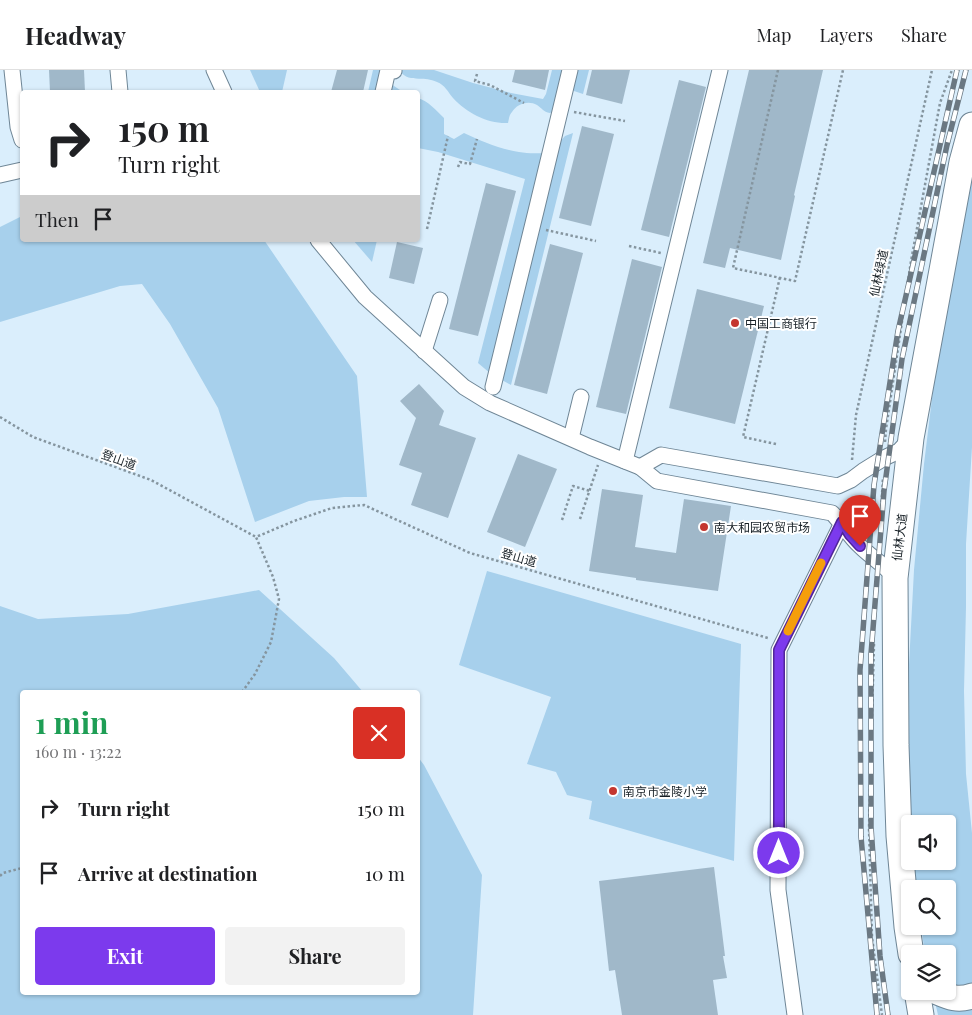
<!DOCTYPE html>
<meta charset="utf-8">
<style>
:root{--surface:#fff;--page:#f2f2f2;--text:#202124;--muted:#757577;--line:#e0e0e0;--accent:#7c3aed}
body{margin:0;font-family:"Playfair Display","Noto Sans SC",serif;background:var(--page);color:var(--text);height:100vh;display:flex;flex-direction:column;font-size:19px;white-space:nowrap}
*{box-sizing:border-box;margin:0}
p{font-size:16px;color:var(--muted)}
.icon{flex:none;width:28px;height:28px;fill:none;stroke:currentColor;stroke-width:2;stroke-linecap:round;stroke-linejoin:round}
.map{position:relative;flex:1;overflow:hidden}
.side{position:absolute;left:20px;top:620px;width:400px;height:305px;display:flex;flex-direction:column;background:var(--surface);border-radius:5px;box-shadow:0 1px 4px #0004}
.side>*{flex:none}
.guide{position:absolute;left:20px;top:20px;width:400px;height:152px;border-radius:5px;box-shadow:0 1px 4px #0004;background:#fff;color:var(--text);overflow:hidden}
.fabs{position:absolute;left:901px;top:745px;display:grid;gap:10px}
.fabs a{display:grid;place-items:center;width:55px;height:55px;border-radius:5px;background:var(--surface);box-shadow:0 1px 4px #0004;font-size:25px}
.pin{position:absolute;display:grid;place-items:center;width:42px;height:42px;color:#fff;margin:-51px -21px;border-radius:50% 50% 50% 0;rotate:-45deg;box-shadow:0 0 5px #0007}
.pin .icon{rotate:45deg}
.me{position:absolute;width:55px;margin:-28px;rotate:0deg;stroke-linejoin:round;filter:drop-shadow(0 0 4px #0008)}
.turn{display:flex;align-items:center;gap:18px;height:105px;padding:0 15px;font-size:22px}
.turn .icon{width:65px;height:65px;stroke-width:2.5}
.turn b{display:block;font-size:35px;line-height:42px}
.then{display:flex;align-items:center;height:48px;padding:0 15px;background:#0003;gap:10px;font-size:19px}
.round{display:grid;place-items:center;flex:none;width:52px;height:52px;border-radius:5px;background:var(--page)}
.overview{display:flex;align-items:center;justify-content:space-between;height:85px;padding:0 15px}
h1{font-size:30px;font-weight:700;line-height:38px;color:#1e9e55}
.action{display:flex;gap:10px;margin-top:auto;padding:10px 15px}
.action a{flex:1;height:58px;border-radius:5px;background:var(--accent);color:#fff;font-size:20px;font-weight:700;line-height:58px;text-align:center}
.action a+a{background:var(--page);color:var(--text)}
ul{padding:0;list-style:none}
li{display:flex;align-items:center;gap:15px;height:65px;padding:0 15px}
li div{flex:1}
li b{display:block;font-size:19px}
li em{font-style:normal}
header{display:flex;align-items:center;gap:30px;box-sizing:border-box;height:70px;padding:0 25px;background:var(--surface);border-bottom:1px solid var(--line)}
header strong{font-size:24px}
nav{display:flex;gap:28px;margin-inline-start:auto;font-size:18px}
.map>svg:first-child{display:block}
</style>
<header>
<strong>Headway</strong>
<nav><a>Map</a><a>Layers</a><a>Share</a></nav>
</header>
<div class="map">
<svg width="972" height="945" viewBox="0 0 972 945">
<rect width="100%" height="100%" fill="#daeefc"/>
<g fill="#a7d0ec">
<path d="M 250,0 L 287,0 L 282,22 L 260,22 Z"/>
<path d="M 373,0 L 394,0 L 386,7 L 394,16 L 403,22 L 368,22 Z"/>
<path d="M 398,0 L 434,0 L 473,13 L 511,23 L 543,29 L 546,24 L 552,0 L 589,0 L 583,24 L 574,21 L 567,13 L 561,38 L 550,43 C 543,42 542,38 537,35 C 528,30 517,34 512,42 C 509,45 509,49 508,53 C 488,54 467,43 453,28 C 448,22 445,15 437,12 C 420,4 412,15 398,0 Z"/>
<path d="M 418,28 C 428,31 436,40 444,48 L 444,64 L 454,69 L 464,63 C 481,71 500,79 519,82 C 529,84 540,83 550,83 L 565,66 L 573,63 L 511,315 L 491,304 L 478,293 L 525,109 L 438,82 L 418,78 Z"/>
<path d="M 972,108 L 972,377 L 966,474 L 966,537 L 964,621 L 966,704 L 972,763 L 972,916 L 948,919 L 948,884 L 925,884 L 921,856 L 948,856 L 948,819 L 916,819 L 912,791 L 948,791 L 948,754 L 910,754 L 908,746 L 908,613 L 914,500 L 924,394 L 934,312 L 944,252 Z"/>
<path d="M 22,146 L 22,170 L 264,170 L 357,306 L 367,427 L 344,427 L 309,431 L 255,452 L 218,338 L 170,254 L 142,214 L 120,216 L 0,252 L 0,157 Z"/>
<path d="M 353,170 L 377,170 L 372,192 Z"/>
<path d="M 487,501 L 741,574 L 734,791 L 589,749 L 592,731 L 567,725 L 556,702 L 527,694 L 551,627 L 459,595 Z"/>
<path d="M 259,520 L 334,588 L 363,622 L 22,622 L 22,922 L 418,922 L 418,687 L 424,695 L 482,805 L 473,945 L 0,945 L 0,536 L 38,549 L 128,544 Z"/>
<path d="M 935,932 L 972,935 L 972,945 L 938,945 Z"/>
</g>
<g fill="#a0b8c9">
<path d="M 49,0 L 84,0 L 85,22 L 50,22 Z"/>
<path d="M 337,0 L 368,0 L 363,22 L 331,22 Z"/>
<path d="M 515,0 L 549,0 L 545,20 L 512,12 Z"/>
<path d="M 592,0 L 630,0 L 622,34 L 586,25 Z"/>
<path d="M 749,0 L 823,0 L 794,125 L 795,126 L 781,190 L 730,178 L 725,198 L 703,193 Z"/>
<path d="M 679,10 L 706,17 L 669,167 L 641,160 Z"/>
<path d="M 582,56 L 614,64 L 591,156 L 559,148 Z"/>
<path d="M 486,113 L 516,121 L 478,266 L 449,259 Z"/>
<path d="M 397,172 L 423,178 L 414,214 L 389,208 Z"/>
<path d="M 550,174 L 583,183 L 547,324 L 514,315 Z"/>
<path d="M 632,189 L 662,197 L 626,344 L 596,337 Z"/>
<path d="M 697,219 L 764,236 L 735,354 L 669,338 Z"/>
<path d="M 419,314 L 444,341 L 439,355 L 476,368 L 448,448 L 411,435 L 422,403 L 399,395 L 416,348 L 400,331 Z"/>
<path d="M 518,384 L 557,399 L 525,477 L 487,462 Z"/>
<path d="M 602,419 L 643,425 L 635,477 L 676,483 L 684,429 L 731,436 L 718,521 L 636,510 L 636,508 L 589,501 Z"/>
<path d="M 714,797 L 725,886 L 723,886 L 727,908 L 713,910 L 718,945 L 622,945 L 615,900 L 609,901 L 599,811 Z"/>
</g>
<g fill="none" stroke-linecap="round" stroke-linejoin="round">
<defs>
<g id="street">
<path d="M 12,0 L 18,57 L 22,70"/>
<path d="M 118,0 L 120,22"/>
<path d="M 214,0 L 224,22"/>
<path d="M 383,22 L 388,0 L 394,1 L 394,0"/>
<path d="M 0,105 L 22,100"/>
<path d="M 318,170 L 365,227 L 464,317 L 490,333 L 590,377 L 640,397 L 657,411 L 832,443 C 842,453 849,466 860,476 C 872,488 884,494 895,508"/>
<path d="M 424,281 L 440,230"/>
<path d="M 493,317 L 537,137 L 570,0"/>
<path d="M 571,368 L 581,327"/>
<path d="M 625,391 L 720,0"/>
<path d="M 640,397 L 661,385 L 838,416 L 851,410 L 863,401 L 884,388 L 899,381 L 910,369"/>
<path d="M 795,945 L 778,820 L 779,580 L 842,453"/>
</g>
<g id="primary">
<path d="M 911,884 L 907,857 L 899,766 L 896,675 L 895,508 L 911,368 L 962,92 L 972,55"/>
<path d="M 917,921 L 921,945"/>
<path d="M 935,921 C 949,927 957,931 972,926"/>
</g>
</defs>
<use href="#street" stroke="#6f8696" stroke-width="17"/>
<use href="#primary" stroke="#6f8696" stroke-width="27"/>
<g stroke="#85959f" stroke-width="2.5" stroke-dasharray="2.5 2.5" stroke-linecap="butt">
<path d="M 778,0 L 733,198 L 795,211 L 843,0"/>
<path d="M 477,4 L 475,11 L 490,15 L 524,33"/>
<path d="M 574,42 L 625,51"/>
<path d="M 458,97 L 460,92 L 470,94 L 477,69"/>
<path d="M 427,159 L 448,66"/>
<path d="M 546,160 L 596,171"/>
<path d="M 629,176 L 661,183"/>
<path d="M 0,347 L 33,367 L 151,410 L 256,467"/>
<path d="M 885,372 L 886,359 L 911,191 L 940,33 L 952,0"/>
<path d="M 776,374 L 743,367 L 780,207"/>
<path d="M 852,390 L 856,345 L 932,0"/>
<path d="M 881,442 L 883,407"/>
<path d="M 580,449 L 598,395"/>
<path d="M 562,450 L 573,416 L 590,421"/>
<path d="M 874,574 L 869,758 L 872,867 L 882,945"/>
<path d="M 242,622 L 255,604 L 271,572 L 279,529 L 273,507 L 256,467 L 294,451 L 332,438 L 364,435 L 470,483 L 768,568"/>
<path d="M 0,806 L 3,803 L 22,798"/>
</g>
<use href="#street" stroke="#fff" stroke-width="15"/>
<use href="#primary" stroke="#fff" stroke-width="25"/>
<defs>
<g id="rail">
<path d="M 877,945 L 861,767 L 860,600 L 874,415 L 898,261 L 957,0"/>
<path d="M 888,945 L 880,886 L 871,757 L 871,584 L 884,421 L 902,289 L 947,75 L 966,0"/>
</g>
</defs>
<use href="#rail" stroke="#6b7882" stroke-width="5.5"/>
<use href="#rail" stroke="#fff" stroke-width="4" stroke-dasharray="11" stroke-linecap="butt"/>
</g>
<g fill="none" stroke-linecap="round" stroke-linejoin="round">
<defs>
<path id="route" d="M 779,783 L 779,580 L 842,452 L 850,465 L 860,476"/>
</defs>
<use href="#route" stroke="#51269a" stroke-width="12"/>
<use href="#route" stroke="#7c3aed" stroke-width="9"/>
<path stroke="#f59e0b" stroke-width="9" d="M 788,561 L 821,493"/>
</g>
<g fill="#c4362f" stroke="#fff" stroke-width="2">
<circle cx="735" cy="253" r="5"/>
<circle cx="704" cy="457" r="5"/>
<circle cx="613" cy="721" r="5"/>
</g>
<g text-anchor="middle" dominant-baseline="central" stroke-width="4" stroke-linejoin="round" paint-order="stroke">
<g font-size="12" fill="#161f25" stroke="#fff">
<text transform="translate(878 203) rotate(-78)">仙林绿道</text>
<text transform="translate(119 389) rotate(20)">登山道</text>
<text transform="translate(899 467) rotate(-83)">仙林大道</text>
<text transform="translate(519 487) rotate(16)">登山道</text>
</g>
<g font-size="12" fill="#161f25" stroke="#fff" text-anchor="start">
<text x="745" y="253">中国工商银行</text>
<text x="714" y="457">南大和园农贸市场</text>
<text x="623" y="721">南京市金陵小学</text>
</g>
</g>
</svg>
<div class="fabs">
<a><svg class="icon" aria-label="sound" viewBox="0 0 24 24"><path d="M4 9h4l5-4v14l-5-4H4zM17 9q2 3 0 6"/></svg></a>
<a><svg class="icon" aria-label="search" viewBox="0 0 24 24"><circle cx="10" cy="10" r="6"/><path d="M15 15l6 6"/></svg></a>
<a><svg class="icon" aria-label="layers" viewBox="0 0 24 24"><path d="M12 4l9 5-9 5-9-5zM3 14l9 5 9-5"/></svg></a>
</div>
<div class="pin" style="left:860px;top:476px;background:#d93025"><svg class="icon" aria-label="arrive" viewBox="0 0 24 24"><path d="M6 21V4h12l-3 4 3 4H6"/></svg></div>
<svg class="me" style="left:779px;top:783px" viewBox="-20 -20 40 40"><circle r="17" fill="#7c3aed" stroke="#fff" stroke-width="3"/><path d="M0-11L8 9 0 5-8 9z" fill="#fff"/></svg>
<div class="guide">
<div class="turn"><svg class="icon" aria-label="right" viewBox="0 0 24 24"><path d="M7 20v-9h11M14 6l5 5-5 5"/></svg><div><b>150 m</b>Turn right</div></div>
<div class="then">Then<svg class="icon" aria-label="arrive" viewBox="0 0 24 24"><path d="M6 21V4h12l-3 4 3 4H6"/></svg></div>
</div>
<section class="side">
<div class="overview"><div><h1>1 min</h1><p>160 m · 13:22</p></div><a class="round" style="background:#d93025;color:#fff"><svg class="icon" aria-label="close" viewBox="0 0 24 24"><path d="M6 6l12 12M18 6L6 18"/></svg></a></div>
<ul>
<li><svg class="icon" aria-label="right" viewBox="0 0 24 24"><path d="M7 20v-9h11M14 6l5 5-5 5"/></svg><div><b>Turn right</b></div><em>150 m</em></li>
<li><svg class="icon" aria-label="arrive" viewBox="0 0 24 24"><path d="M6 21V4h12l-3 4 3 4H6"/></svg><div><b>Arrive at destination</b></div><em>10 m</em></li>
</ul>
<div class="action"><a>Exit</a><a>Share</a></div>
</section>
</div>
